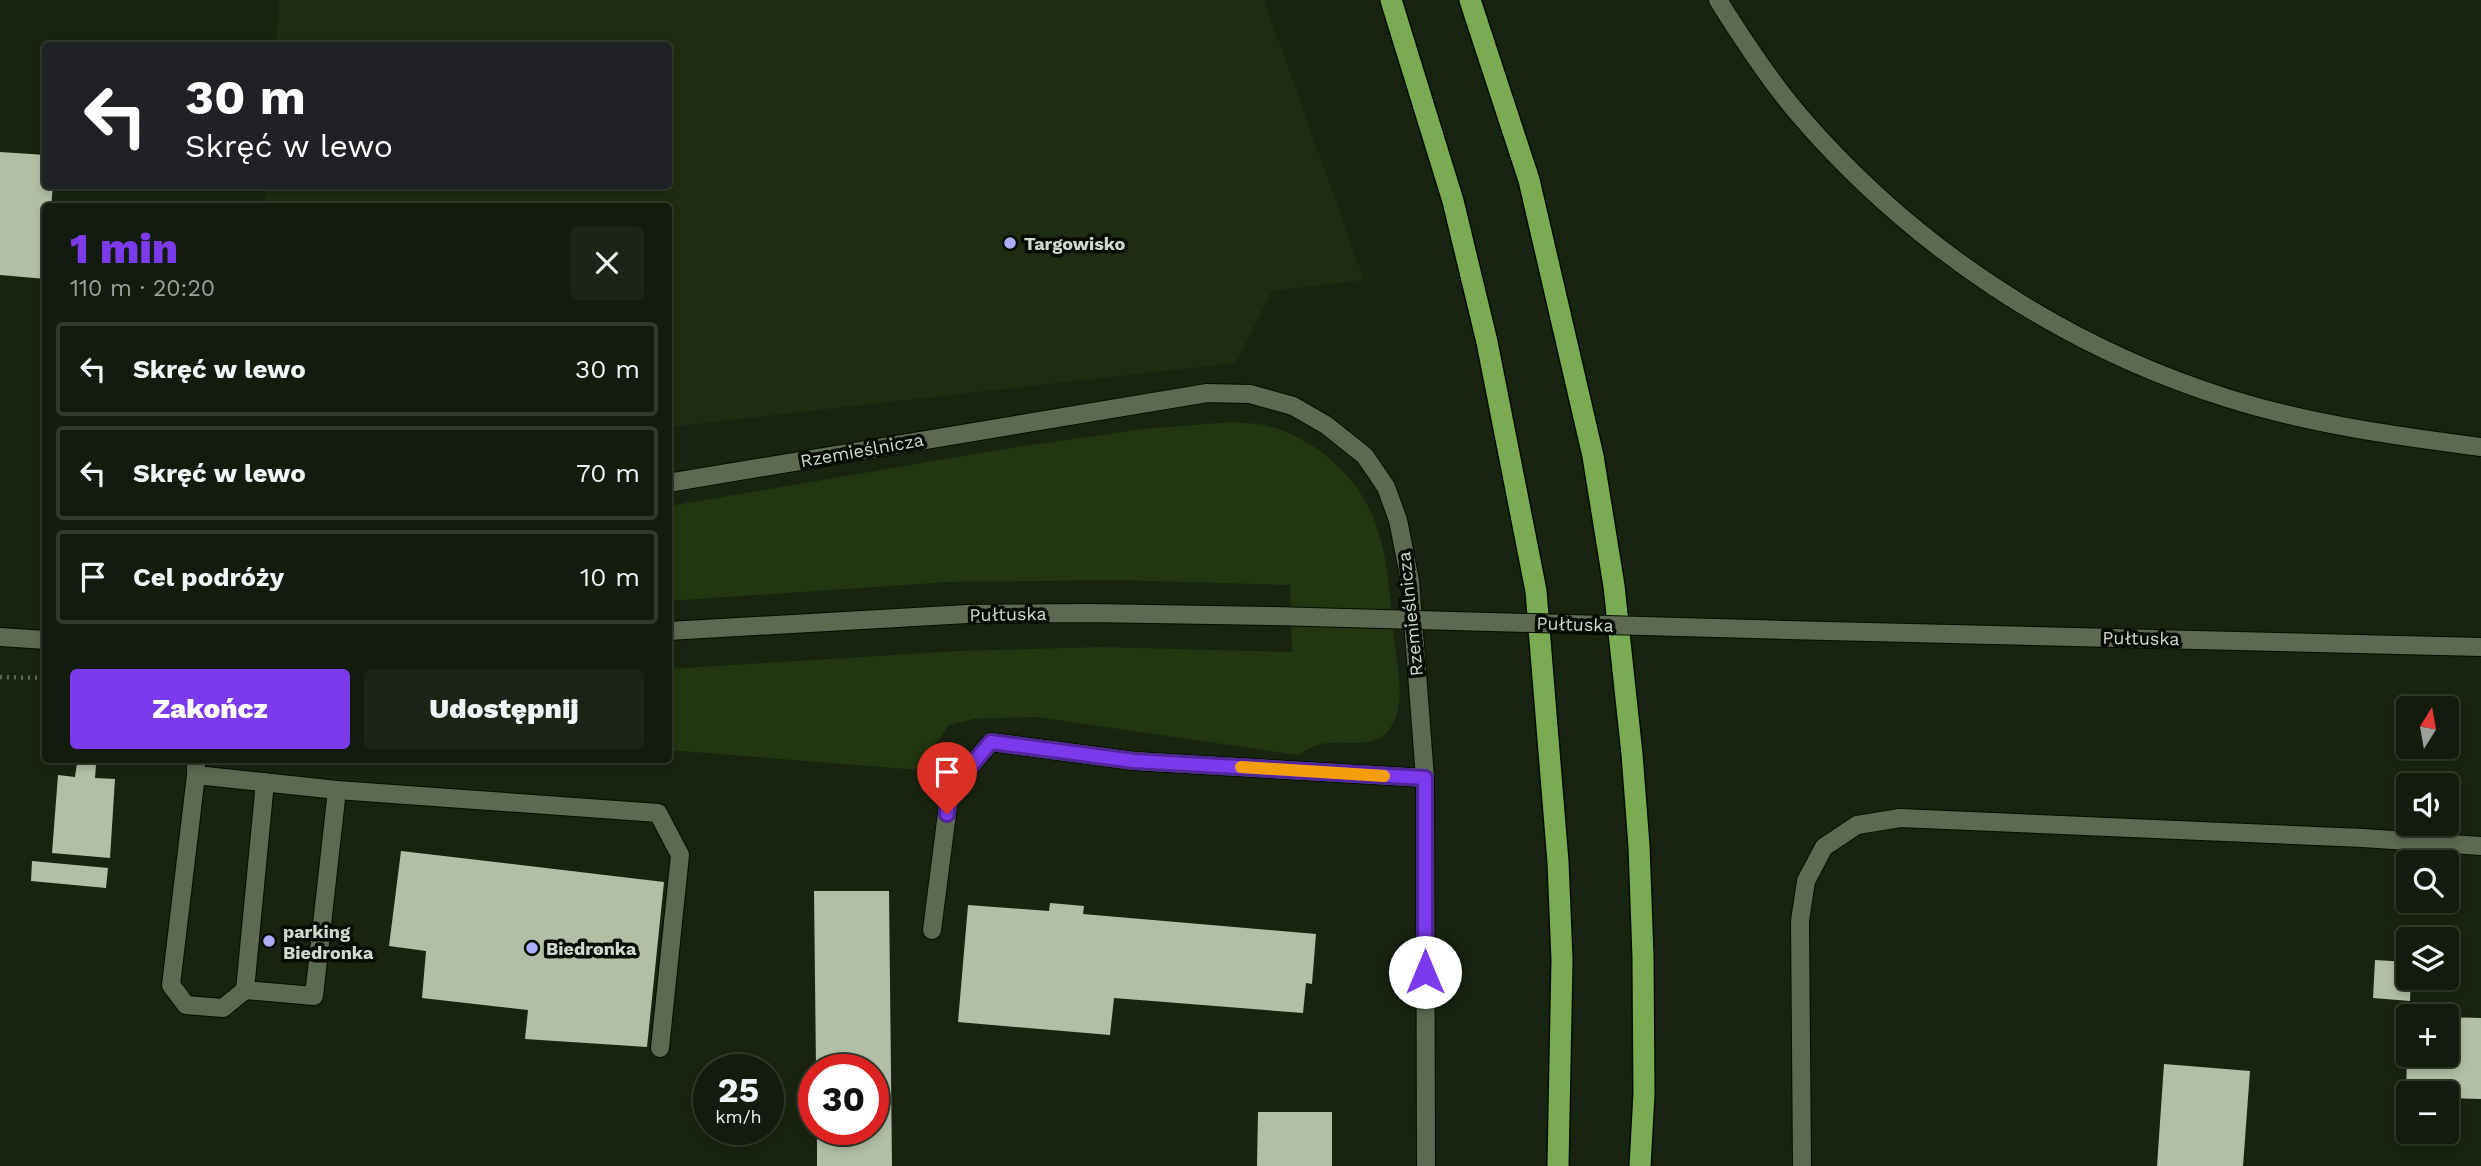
<!DOCTYPE html>
<html lang="pl">
<meta charset="utf-8">
<style>
:root{--surface:#121b0c;--page:#1b2415;--text:#f1f3f6;--muted:#9ca19d;--line:#31392d;--accent:#7c3aed}
body{margin:0;font-family:"Work Sans",sans-serif;background:var(--page);color:var(--text);height:100vh;display:flex;flex-direction:column;font-size:26px;white-space:nowrap}
*{box-sizing:border-box;margin:0}
p{font-size:23px;color:var(--muted)}
.icon{flex:none;width:38px;height:38px;fill:none;stroke:currentColor;stroke-width:2;stroke-linecap:round;stroke-linejoin:round}
.map{position:relative;flex:1;overflow:hidden}
.panel{position:absolute;left:42px;top:203px;width:630px;height:560px;display:flex;flex-direction:column;background:var(--surface);border-radius:7px;box-shadow:0 4px 10px #0003,0 0 0 2px var(--line)}
.panel>*{flex:none}
.banner{position:absolute;left:42px;top:42px;width:630px;height:147px;border-radius:7px;box-shadow:0 4px 10px #0003,0 0 0 2px var(--line);background:#202124;color:#fff;overflow:hidden}
.needle{width:46px;rotate:11deg}
.tools{position:absolute;left:2396px;top:696px;display:grid;gap:14px}
.tools a{display:grid;place-items:center;width:63px;height:63px;border-radius:7px;background:var(--surface);box-shadow:0 4px 10px #0003,0 0 0 2px var(--line);font-size:35px}
.speed{position:absolute;left:693px;top:1054px;display:flex;gap:14px;font-size:35px;font-weight:700;text-align:center}
.speed>*{display:grid;place-content:center;width:91px;height:91px;border-radius:50%;background:var(--surface);box-shadow:0 4px 10px #0003,0 0 0 2px var(--line);line-height:1}
.speed small{font-size:18px;font-weight:400}
.speed .limit{border:10px solid #d22;background:#fff;color:#111}
.pin{position:absolute;display:grid;place-items:center;width:60px;height:60px;color:#fff;margin:-72px -30px;border-radius:50% 50% 50% 0;rotate:-45deg;box-shadow:0 0 7px #0007}
.pin .icon{rotate:45deg}
.me{position:absolute;width:77px;margin:-38px;rotate:0deg;stroke-linejoin:round;filter:drop-shadow(0 0 5px #0008)}
.turn{display:flex;align-items:center;gap:24px;height:147px;padding:0 28px;font-size:32px}
.turn .icon{width:91px;height:91px;stroke-width:2.5}
.turn b{display:block;font-size:49px;line-height:60px}
.round{display:grid;place-items:center;flex:none;width:74px;height:74px;border-radius:7px;background:var(--page)}
.summary{display:flex;align-items:center;justify-content:space-between;height:119px;padding:0 28px}
h1{font-size:42px;font-weight:800;line-height:52px;color:var(--accent)}
.cta{display:flex;gap:14px;margin-top:auto;padding:14px 28px}
.cta a{flex:1;height:80px;border-radius:7px;background:var(--accent);color:#fff;font-size:28px;font-weight:800;line-height:80px;text-align:center}
.cta a+a{background:var(--page);color:var(--text)}
ul{padding:0;list-style:none}
li{display:flex;align-items:center;gap:21px;height:94px;margin:0 14px 10px;padding:0 14px;border:4px solid var(--line);border-radius:7px}
li div{flex:1}
li b{display:block;font-size:26px}
li em{font-style:normal}
.map>svg:first-child{display:block}
</style>
<div class="map">
<svg width="2481" height="1166" viewBox="0 0 2481 1166">
<rect width="100%" height="100%" fill="#182410"/>
<path fill="#1e2c12" d="M 279,0 L 1264,0 L 1364,280 L 1272,291 L 1236,363 L 669,427 L 668,206 L 264,206 L 266,186 L 668,186 L 668,46 L 276,45 Z"/>
<path fill="#223612" d="M 1231,422 C 1243,423 1256,423 1268,426 C 1317,439 1361,479 1377,527 C 1389,562 1390,602 1394,638 C 1397,667 1408,706 1388,731 C 1373,751 1337,738 1317,745 C 1310,747 1304,752 1298,755 L 1037,717 L 974,719 L 949,725 L 931,751 L 931,771 L 669,750 L 669,669 L 959,651 L 1100,647 L 1292,652 L 1290,585 L 1115,580 L 948,582 L 669,601 L 669,506 L 1011,448 L 1144,429 Z"/>
<g fill="#b0bfa6">
<path d="M 0,152 L 46,155 L 46,186 L 53,186 L 51,206 L 46,206 L 46,279 L 0,275 Z"/>
<path d="M 77,763 L 96,765 L 95,778 L 115,779 L 110,858 L 52,853 L 58,775 L 75,777 Z"/>
<path d="M 401,851 L 664,882 L 647,1047 L 525,1039 L 528,1010 L 422,998 L 426,951 L 389,946 Z"/>
<path d="M 32,861 L 108,868 L 106,888 L 31,881 Z"/>
<path d="M 814,891 L 889,891 L 892,1166 L 817,1166 L 817,1129 L 873,1129 L 873,1069 L 816,1069 Z"/>
<path d="M 1050,903 L 1084,906 L 1083,914 L 1316,934 L 1312,984 L 1306,983 L 1303,1013 L 1114,998 L 1110,1035 L 958,1022 L 968,905 L 1049,911 Z"/>
<path d="M 2375,960 L 2408,962 L 2408,978 L 2411,978 L 2410,1001 L 2373,998 Z"/>
<path d="M 2446,1017 L 2481,1018 L 2481,1099 L 2446,1098 L 2446,1094 L 2406,1094 L 2407,1055 L 2446,1055 Z"/>
<path d="M 2164,1064 L 2250,1071 L 2243,1166 L 2157,1166 Z"/>
<path d="M 1258,1112 L 1332,1112 L 1332,1166 L 1257,1166 Z"/>
</g>
<g fill="none" stroke-linecap="round" stroke-linejoin="round">
<defs>
<g id="lane">
<path d="M 196,760 L 196,775 L 337,790 L 658,813 L 680,855 L 660,1048"/>
<path d="M 196,775 L 171,985 L 186,1005 L 223,1008 L 245,990"/>
<path d="M 265,782 L 245,990 L 314,996 L 337,790"/>
<path d="M 932,930 L 950,790 L 991,742 L 1134,761 L 1425,778"/>
</g>
<path id="street" d="M 668,483 L 1207,393 L 1250,394 L 1293,406 L 1326,425 L 1365,456 L 1386,487 L 1398,520 L 1410,581 L 1425,778 L 1426,1166"/>
<g id="secondary">
<path d="M 1718,0 C 1743,40 1769,80 1800,116 C 1913,247 2062,346 2227,398 C 2309,424 2396,436 2481,447"/>
<path d="M 1786,630 L 2481,647"/>
<path d="M 668,631 L 967,614 L 1090,613 L 1273,616"/>
<path d="M 0,637 L 46,640"/>
<path d="M 1802,1166 L 1800,921 L 1806,881 L 1824,847 L 1857,825 L 1900,818 L 2363,838 L 2481,846"/>
</g>
<g id="highway">
<path d="M 1391,0 L 1453,201 L 1487,342 L 1536,591 L 1558,862 L 1562,960 L 1558,1166"/>
<path d="M 1470,0 L 1529,180 L 1593,456 L 1614,586 L 1632,754 L 1639,846 L 1643,957 L 1644,1094 L 1640,1166"/>
</g>
</defs>
<use href="#lane" stroke="#040d00" stroke-width="20"/>
<use href="#street" stroke="#040d00" stroke-width="20"/>
<use href="#secondary" stroke="#040d00" stroke-width="20"/>
<use href="#highway" stroke="#040d00" stroke-width="24"/>
<path stroke="#5b6655" stroke-width="4.5" stroke-dasharray="2 5" stroke-linecap="butt" d="M 0,677 L 46,678"/>
<use href="#lane" stroke="#5c6a52" stroke-width="18"/>
<use href="#street" stroke="#5c6a52" stroke-width="18"/>
<use href="#secondary" stroke="#5c6a52" stroke-width="18"/>
<use href="#highway" stroke="#7aab52" stroke-width="21"/>
<defs>
<path id="secondary-bridge" d="M 1273,616 L 1786,630"/>
</defs>
<use href="#secondary-bridge" stroke="#040d00" stroke-width="20" stroke-linecap="butt"/>
<use href="#secondary-bridge" stroke="#5c6a52" stroke-width="18"/>
</g>
<g fill="none" stroke-linecap="round" stroke-linejoin="round">
<defs>
<path id="route" d="M 947,814 L 950,790 L 991,742 L 1134,761 L 1425,778 L 1425,972"/>
</defs>
<use href="#route" stroke="#51269a" stroke-width="18"/>
<use href="#route" stroke="#7c3aed" stroke-width="12"/>
<path stroke="#f59e0b" stroke-width="12" d="M 1241,767 L 1384,776"/>
</g>
<g fill="#adaffb" stroke="#070b04" stroke-width="2.5">
<circle cx="1010" cy="243" r="7"/>
<circle cx="269" cy="941" r="7"/>
<circle cx="532" cy="948" r="7"/>
</g>
<g text-anchor="middle" dominant-baseline="central" stroke-width="7" stroke-linejoin="round" paint-order="stroke">
<g font-size="18" font-weight="bold" fill="#d1d9cc" stroke="#070b04" text-anchor="start">
<text x="1024" y="243">Targowisko</text>
<text x="283" y="931">parking<tspan x="283" dy="21">Biedronka</tspan></text>
<text x="546" y="948">Biedronka</text>
</g>
<g font-size="18" fill="#d1d9cc" stroke="#070b04">
<text transform="translate(862 450) rotate(-10)">Rzemieślnicza</text>
<text transform="translate(1008 614) rotate(-1)">Pułtuska</text>
<text transform="translate(1410 614) rotate(-96)">Rzemieślnicza</text>
<text transform="translate(1575 624) rotate(2)">Pułtuska</text>
<text transform="translate(2141 638) rotate(1)">Pułtuska</text>
</g>
</g>
</svg>
<div class="tools">
<a><svg class="needle" viewBox="-14 -14 28 28"><path d="M0-13l5 13h-10z" fill="#e53935"/><path d="M0 13l5-13h-10z" fill="#9ca19d"/></svg></a>
<a><svg class="icon" aria-label="sound" viewBox="0 0 24 24"><path d="M4 9h4l5-4v14l-5-4H4zM17 9q2 3 0 6"/></svg></a>
<a><svg class="icon" aria-label="search" viewBox="0 0 24 24"><circle cx="10" cy="10" r="6"/><path d="M15 15l6 6"/></svg></a>
<a><svg class="icon" aria-label="layers" viewBox="0 0 24 24"><path d="M12 4l9 5-9 5-9-5zM3 14l9 5 9-5"/></svg></a>
<a>+</a>
<a>−</a>
</div>
<div class="speed"><div>25<small>km/h</small></div><div class="limit">30</div></div>
<div class="pin" style="left:947px;top:814px;background:#d93025"><svg class="icon" aria-label="arrive" viewBox="0 0 24 24"><path d="M6 21V4h12l-3 4 3 4H6"/></svg></div>
<svg class="me" style="left:1425px;top:972px" viewBox="-20 -20 40 40"><circle r="19" fill="#fff"/><path d="M0-13L10 11 0 6-10 11z" fill="#7c3aed"/></svg>
<div class="banner">
<div class="turn"><svg class="icon" aria-label="left" viewBox="0 0 24 24"><path d="M17 20v-9H6M10 6l-5 5 5 5"/></svg><div><b>30 m</b>Skręć w lewo</div></div>
</div>
<section class="panel">
<div class="summary"><div><h1>1 min</h1><p>110 m · 20:20</p></div><a class="round"><svg class="icon" aria-label="close" viewBox="0 0 24 24"><path d="M6 6l12 12M18 6L6 18"/></svg></a></div>
<ul>
<li><svg class="icon" aria-label="left" viewBox="0 0 24 24"><path d="M17 20v-9H6M10 6l-5 5 5 5"/></svg><div><b>Skręć w lewo</b></div><em>30 m</em></li>
<li><svg class="icon" aria-label="left" viewBox="0 0 24 24"><path d="M17 20v-9H6M10 6l-5 5 5 5"/></svg><div><b>Skręć w lewo</b></div><em>70 m</em></li>
<li><svg class="icon" aria-label="arrive" viewBox="0 0 24 24"><path d="M6 21V4h12l-3 4 3 4H6"/></svg><div><b>Cel podróży</b></div><em>10 m</em></li>
</ul>
<div class="cta"><a>Zakończ</a><a>Udostępnij</a></div>
</section>
</div>
